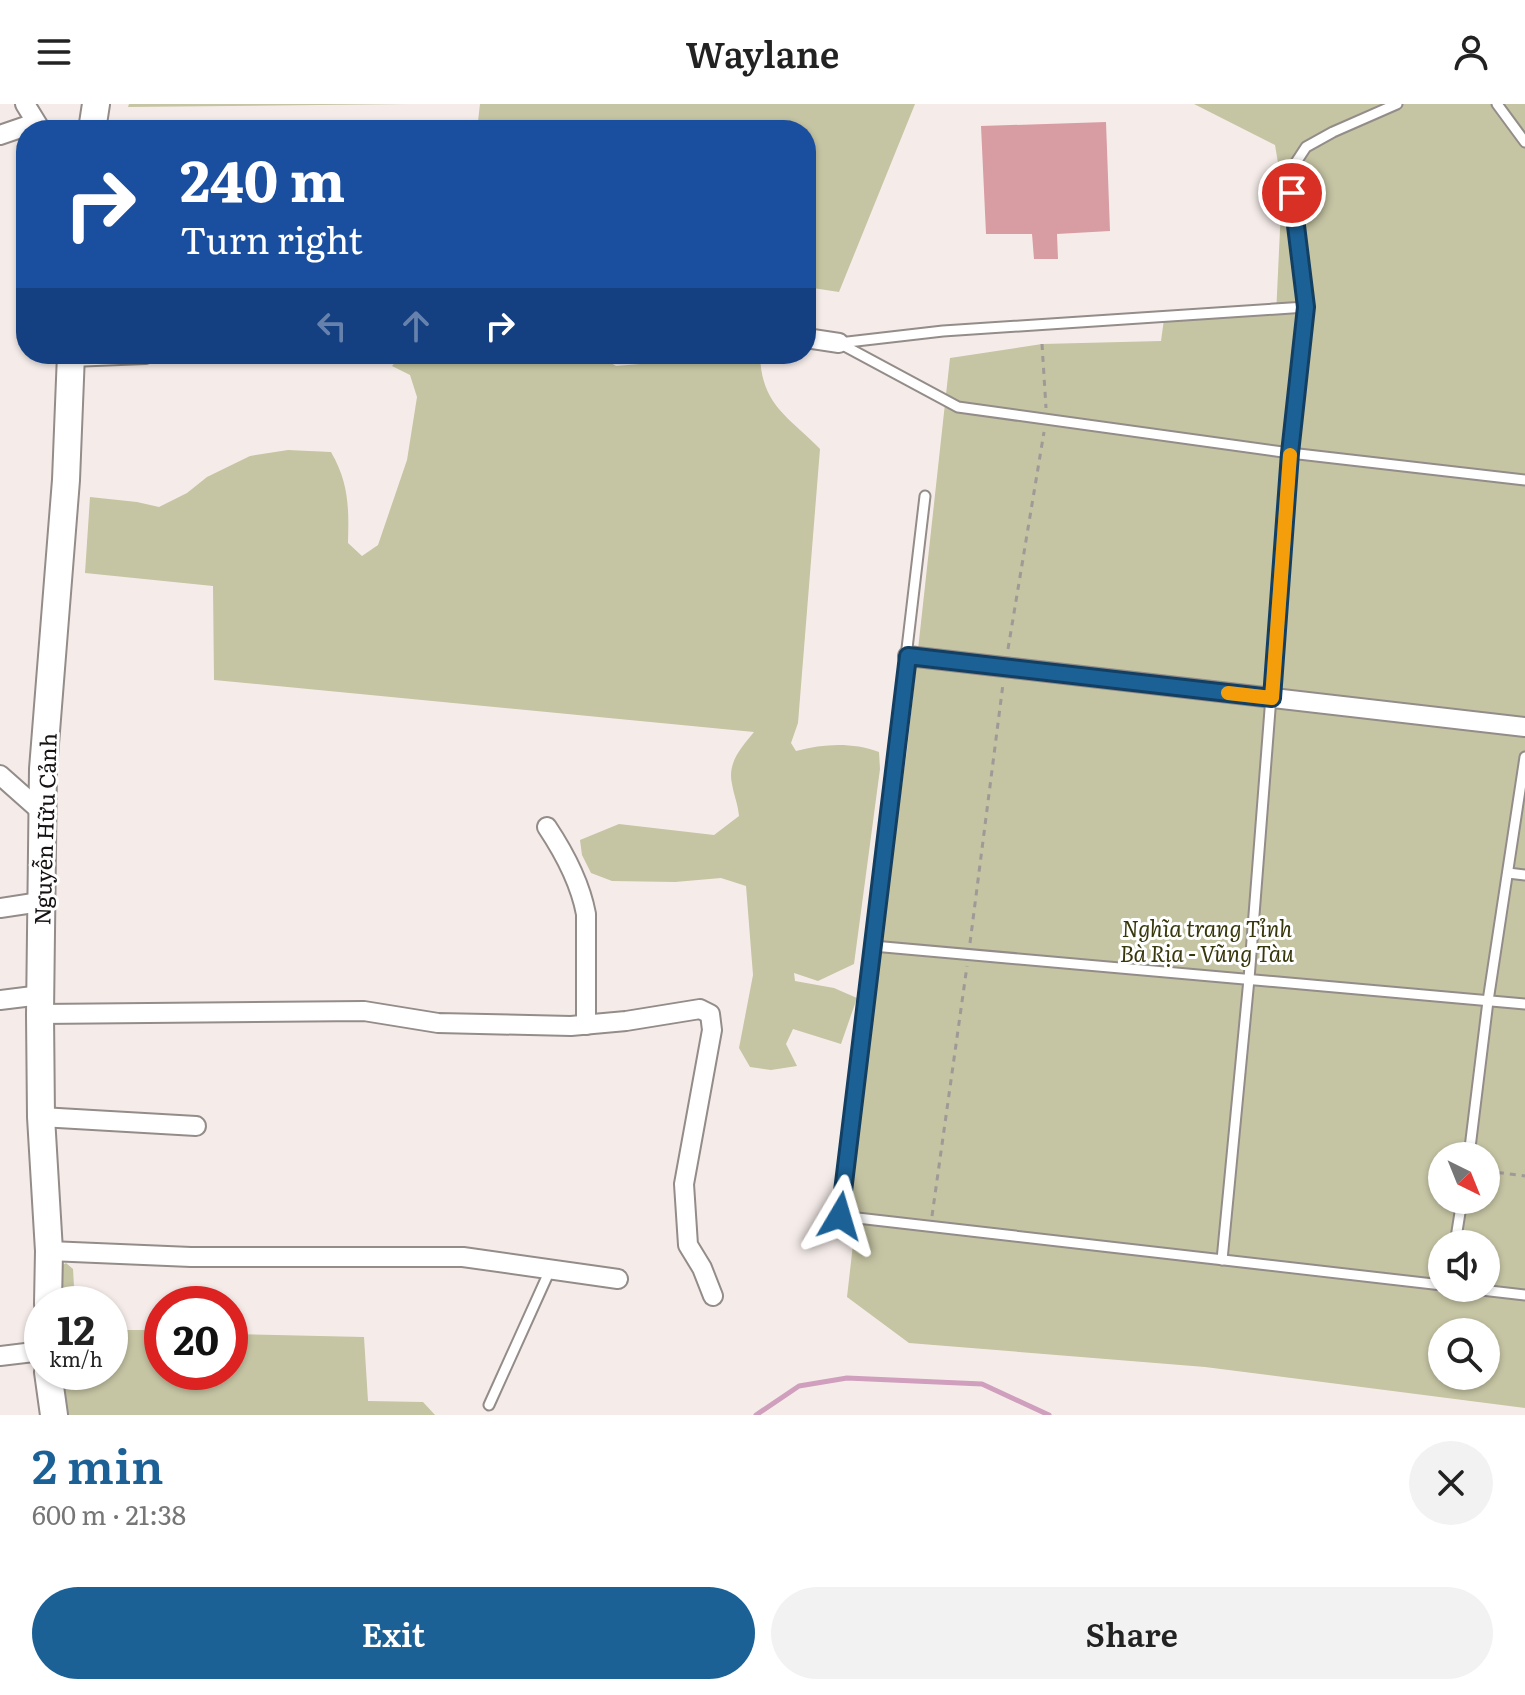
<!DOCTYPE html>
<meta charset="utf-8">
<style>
:root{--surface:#fff;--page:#f2f2f2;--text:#222;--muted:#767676;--accent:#1c6196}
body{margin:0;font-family:Literata,serif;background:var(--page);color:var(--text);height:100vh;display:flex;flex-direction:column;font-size:30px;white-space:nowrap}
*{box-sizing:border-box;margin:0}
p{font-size:26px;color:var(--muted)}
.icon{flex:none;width:44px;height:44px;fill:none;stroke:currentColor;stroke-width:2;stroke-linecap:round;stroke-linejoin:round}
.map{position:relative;height:1311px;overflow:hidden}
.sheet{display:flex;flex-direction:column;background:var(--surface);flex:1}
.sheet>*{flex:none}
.top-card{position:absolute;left:16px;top:16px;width:800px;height:244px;border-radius:32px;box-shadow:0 2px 6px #0004;background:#1a4fa0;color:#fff;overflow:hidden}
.needle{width:52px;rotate:137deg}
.fabs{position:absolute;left:1428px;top:1038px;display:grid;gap:16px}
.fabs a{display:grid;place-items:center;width:72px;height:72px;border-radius:50%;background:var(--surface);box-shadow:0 2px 6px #0004;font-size:40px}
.speed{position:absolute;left:24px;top:1182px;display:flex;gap:16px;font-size:40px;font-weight:700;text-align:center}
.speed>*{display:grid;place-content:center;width:104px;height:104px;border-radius:50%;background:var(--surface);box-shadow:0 2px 6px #0004;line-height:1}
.speed small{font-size:20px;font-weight:400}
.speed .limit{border:12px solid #d22;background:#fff;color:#111}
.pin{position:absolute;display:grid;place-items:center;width:68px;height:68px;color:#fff;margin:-34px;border:4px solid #fff;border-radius:50%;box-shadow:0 2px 8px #0007}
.me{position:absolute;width:88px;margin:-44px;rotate:7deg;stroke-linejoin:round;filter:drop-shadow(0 0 6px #0008)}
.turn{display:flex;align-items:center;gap:28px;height:168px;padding:0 32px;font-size:36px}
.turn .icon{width:104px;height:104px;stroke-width:2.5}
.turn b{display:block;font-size:56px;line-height:68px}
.lanes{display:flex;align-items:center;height:76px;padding:0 32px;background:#0003;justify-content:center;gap:40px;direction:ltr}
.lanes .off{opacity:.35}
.round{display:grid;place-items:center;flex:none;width:84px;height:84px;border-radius:42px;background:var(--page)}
.overview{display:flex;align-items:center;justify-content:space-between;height:136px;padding:0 32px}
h1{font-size:48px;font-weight:600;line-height:60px;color:var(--accent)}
.action{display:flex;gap:16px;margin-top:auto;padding:16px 32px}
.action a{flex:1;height:92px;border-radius:48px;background:var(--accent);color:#fff;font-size:32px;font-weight:600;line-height:92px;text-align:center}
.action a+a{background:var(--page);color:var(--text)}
header{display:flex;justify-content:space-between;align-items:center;height:104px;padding:0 32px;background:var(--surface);font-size:36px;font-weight:600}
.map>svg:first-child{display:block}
</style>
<header><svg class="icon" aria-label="menu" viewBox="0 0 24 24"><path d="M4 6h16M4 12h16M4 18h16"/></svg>Waylane<svg class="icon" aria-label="person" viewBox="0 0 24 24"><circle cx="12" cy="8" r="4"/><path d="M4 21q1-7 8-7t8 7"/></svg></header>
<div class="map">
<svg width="1525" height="1311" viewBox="0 0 1525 1311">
<rect width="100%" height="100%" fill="#f5ece9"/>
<g fill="#c5c4a3" fill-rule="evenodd">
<path d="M 129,0 L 408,0 L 128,3 Z"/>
<path d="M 480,0 L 915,0 L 839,188 L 806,183 L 806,26 L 477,26 Z"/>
<path d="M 1194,0 L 1525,0 L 1525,1304 L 1205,1263 L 909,1239 L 847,1193 L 856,1114 L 841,1112 L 907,646 L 950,254 L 1042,240 L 1161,237 L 1164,215 L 1276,211 L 1282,83 L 1275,41 ZM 1442,1052 L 1486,1052 L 1486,1096 L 1442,1096 ZM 1442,1140 L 1486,1140 L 1486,1184 L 1442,1184 ZM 1442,1228 L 1486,1228 L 1486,1272 L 1442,1272 Z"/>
<path d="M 403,250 L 596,250 L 616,262 L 663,258 L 702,250 L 760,250 C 761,301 788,312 820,345 L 798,619 L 791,639 L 796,647 C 824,640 851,638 879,648 L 880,665 L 854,860 L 818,877 L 794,869 L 795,877 L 834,884 L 857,894 L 841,940 L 793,925 L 786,940 L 797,962 L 771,966 L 750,963 L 739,944 L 753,871 L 746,782 L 721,774 L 675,778 L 612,777 L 591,769 L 582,751 L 580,736 L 619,720 L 714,731 L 739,712 C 738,700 734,692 732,680 C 727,658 742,643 754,628 L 214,576 L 213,482 L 85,469 L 90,393 L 137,398 L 159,403 L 187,389 L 207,373 L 250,352 L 288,346 L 331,348 C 349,379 349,404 348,439 L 362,452 L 378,441 L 407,356 L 417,293 L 410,271 L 392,262 Z"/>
<path d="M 66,1159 L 73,1165 L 75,1200 L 61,1200 L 61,1162 Z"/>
<path d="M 110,1226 L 162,1226 L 162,1268 L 230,1268 L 230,1230 L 364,1233 L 368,1297 L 423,1298 L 435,1311 L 62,1311 L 62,1268 L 110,1268 Z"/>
</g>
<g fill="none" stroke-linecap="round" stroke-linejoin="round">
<path stroke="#cf9fbd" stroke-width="5" d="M 756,1311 L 799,1282 L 847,1274 L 982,1280 L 1049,1311"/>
</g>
<path fill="#d89da3" d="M 1106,18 L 1110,127 L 1057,130 L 1058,155 L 1034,155 L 1032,130 L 986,130 L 981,22 Z"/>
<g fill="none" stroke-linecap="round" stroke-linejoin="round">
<defs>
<g id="service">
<path d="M 1497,0 L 1525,38"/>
<path d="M 839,239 L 958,303 L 1290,349 L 1525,376"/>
<path d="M 839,239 L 943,227 L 1306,203"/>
<path d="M 925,392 L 840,1112 L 1442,1181"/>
<path d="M 1508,769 L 1525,771"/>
<path d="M 873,842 L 1525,900"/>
<path d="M 1469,1052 L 1488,897 L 1525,653"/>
<path d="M 1455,1140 L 1462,1096"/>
<path d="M 1222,1156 L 1249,875 L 1290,349 L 1306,203 L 1293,112 L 1291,66 L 1306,43 L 1333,28 L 1397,0"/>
<path d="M 1464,1184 L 1525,1191"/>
<path d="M 489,1301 L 550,1166"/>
</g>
<g id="minor">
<path d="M 25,0 L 41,26"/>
<path d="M 0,31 L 35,19"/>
<path d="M 806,234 L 839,239"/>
<path d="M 71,253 L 145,250"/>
<path d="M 908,552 L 1525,623"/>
<path d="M 0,671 L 44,710"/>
<path d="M 547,723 C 565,750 580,778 586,810 L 586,921"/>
<path d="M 0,804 L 40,798"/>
<path d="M 0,896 L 41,891"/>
<path d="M 40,910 L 364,907 L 438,919 L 571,922 L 626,917 L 700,905 L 710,910 L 712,926 L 684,1080 L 688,1141 L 702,1164 L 713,1192"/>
<path d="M 41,1013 L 196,1022"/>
<path d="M 49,1147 L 191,1153 L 463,1153 L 618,1175"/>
<path d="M 0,1252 L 42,1247"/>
</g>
<g id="secondary">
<path d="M 92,26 L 96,0"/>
<path d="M 48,1200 L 49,1147 L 41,1013 L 40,910 L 43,665 L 66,376 L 71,250"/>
<path d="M 48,1268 L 54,1311"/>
</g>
</defs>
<use href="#service" stroke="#938c89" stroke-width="13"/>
<use href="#minor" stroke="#938c89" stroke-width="22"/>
<use href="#secondary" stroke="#938c89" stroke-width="30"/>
<g stroke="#a09997" stroke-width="3" stroke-dasharray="6 6" stroke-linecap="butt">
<path d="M 1042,240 L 1046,304"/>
<path d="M 1008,545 L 1044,328"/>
<path d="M 970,839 L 1003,580"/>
<path d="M 1486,1067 L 1525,1072"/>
<path d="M 932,1112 L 967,862"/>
</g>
<use href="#service" stroke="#fff" stroke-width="9"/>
<use href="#minor" stroke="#fff" stroke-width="18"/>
<use href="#secondary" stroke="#fff" stroke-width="26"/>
</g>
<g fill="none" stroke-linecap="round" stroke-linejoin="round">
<defs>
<path id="route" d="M 840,1112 L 908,552 L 1272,594 L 1290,349 L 1306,203 L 1292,89"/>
</defs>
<use href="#route" stroke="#123f62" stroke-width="20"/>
<use href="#route" stroke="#1c6196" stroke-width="14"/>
<path stroke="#f59e0b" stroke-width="14" d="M 1228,589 L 1272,594 L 1290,351"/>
</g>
<g text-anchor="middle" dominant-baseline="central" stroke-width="6" stroke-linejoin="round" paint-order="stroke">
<g font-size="22" fill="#151211" stroke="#fff">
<text transform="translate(44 725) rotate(-88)">Nguyễn Hữu Cảnh</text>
</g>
<g font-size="22" font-style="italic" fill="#38360b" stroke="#fff">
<text x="1207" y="823">Nghĩa trang Tỉnh<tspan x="1207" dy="25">Bà Rịa - Vũng Tàu</tspan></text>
</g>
</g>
</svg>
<div class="fabs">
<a><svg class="needle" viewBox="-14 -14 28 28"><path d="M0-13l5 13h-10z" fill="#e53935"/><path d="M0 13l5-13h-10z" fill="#767676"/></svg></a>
<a><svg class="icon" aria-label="sound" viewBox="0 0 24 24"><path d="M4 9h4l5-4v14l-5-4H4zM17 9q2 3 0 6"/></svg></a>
<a><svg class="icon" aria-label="search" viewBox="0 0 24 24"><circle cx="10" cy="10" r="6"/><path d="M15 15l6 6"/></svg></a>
</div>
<div class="speed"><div>12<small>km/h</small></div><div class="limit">20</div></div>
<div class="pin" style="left:1292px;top:89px;background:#d93025"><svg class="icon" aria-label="arrive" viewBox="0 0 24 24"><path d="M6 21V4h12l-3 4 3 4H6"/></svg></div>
<svg class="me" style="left:840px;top:1112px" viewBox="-20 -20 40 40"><path d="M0-17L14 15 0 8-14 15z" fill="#1c6196" stroke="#fff" stroke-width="4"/></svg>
<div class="top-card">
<div class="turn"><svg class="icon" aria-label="right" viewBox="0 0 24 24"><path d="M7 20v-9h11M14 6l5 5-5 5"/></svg><div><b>240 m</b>Turn right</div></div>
<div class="lanes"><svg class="icon off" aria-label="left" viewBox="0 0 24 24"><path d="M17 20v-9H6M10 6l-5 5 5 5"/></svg><svg class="icon off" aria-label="ahead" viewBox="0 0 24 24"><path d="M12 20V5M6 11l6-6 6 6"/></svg><svg class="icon" aria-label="right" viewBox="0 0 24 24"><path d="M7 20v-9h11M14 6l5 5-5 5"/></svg></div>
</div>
</div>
<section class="sheet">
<div class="overview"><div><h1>2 min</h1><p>600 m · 21:38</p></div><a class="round"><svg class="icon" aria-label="close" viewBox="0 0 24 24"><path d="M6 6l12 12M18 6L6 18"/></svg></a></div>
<div class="action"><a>Exit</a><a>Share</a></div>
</section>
